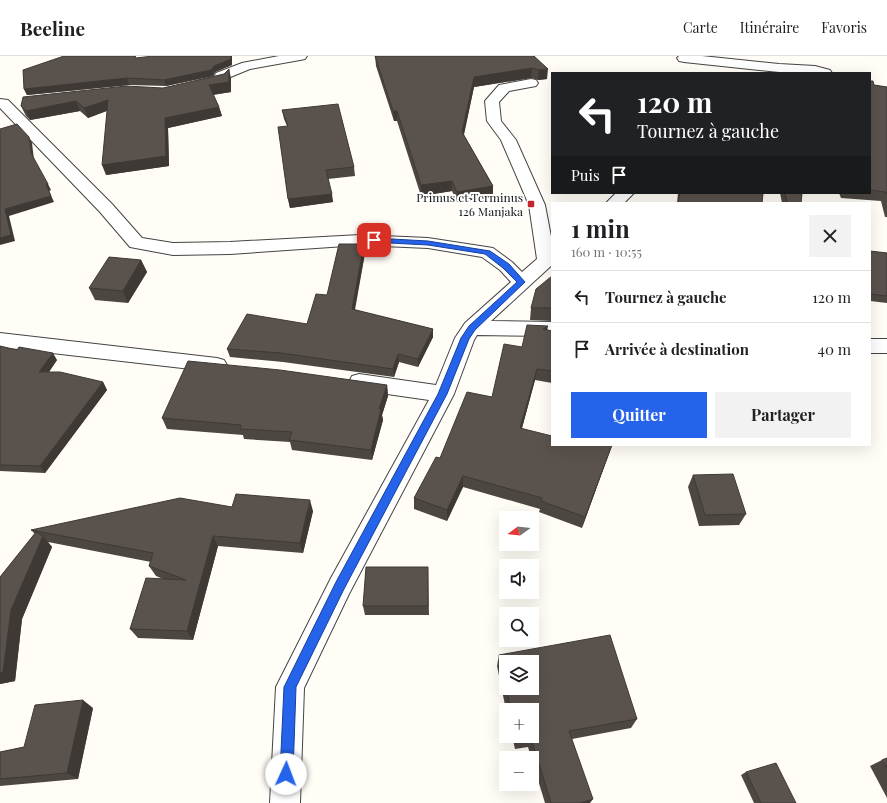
<!DOCTYPE html>
<html lang="fr">
<meta charset="utf-8">
<style>
:root{--surface:#fff;--page:#f2f2f2;--text:#202124;--muted:#757577;--line:#e0e0e0;--accent:#2563eb}
body{margin:0;font-family:"Playfair Display",serif;background:var(--page);color:var(--text);height:100vh;display:flex;flex-direction:column;font-size:15px;white-space:nowrap}
*{box-sizing:border-box;margin:0}
p{font-size:13px;color:var(--muted)}
.icon{flex:none;width:22px;height:22px;fill:none;stroke:currentColor;stroke-width:2;stroke-linecap:round;stroke-linejoin:round}
.map{position:relative;flex:1;overflow:hidden}
.sheet{position:absolute;left:551px;top:146px;width:320px;height:244px;display:flex;flex-direction:column;background:var(--surface);border-radius:0px;box-shadow:0 4px 16px #0002}
.sheet>*{flex:none}
.banner{position:absolute;left:551px;top:16px;width:320px;height:122px;border-radius:0px;box-shadow:0 4px 16px #0002;background:#202124;color:#fff;overflow:hidden}
.needle{width:26px;rotate:255deg}
.buttons{position:absolute;left:499px;top:455px;display:grid;gap:8px}
.buttons a{display:grid;place-items:center;width:40px;height:40px;border-radius:0px;background:var(--surface);box-shadow:0 4px 16px #0002;font-size:20px}
.pin{position:absolute;display:grid;place-items:center;width:34px;height:34px;color:#fff;margin:-17px;border-radius:8px;box-shadow:0 2px 6px #0006}
.me{position:absolute;width:44px;margin:-22px;rotate:2deg;stroke-linejoin:round;filter:drop-shadow(0 0 3px #0008)}
.turn{display:flex;align-items:center;gap:14px;height:84px;padding:0 20px;font-size:18px}
.turn .icon{width:52px;height:52px;stroke-width:2.5}
.turn b{display:block;font-size:28px;line-height:34px}
.then{display:flex;align-items:center;height:38px;padding:0 20px;background:#0003;gap:8px;font-size:15px}
.round{display:grid;place-items:center;flex:none;width:42px;height:42px;border-radius:0px;background:var(--page)}
.headline{display:flex;align-items:center;justify-content:space-between;height:68px;padding:0 20px}
h1{font-size:24px;font-weight:700;line-height:30px}
.cta{display:flex;gap:8px;margin-top:auto;padding:8px 20px}
.cta a{flex:1;height:46px;border-radius:0px;background:var(--accent);color:#fff;font-size:16px;font-weight:700;line-height:46px;text-align:center}
.cta a+a{background:var(--page);color:var(--text)}
ul{padding:0;list-style:none}
li{display:flex;align-items:center;gap:12px;height:52px;padding:0 20px;border-top:1px solid var(--line)}
li div{flex:1}
li b{display:block;font-size:15px}
li em{font-style:normal}
header{display:flex;align-items:center;gap:24px;box-sizing:border-box;height:56px;padding:0 20px;background:var(--surface);border-bottom:1px solid var(--line)}
header strong{font-size:19px}
nav{display:flex;gap:22px;margin-inline-start:auto;font-size:14px}
.map>svg:first-child{display:block}
</style>
<header>
<strong>Beeline</strong>
<nav><a>Carte</a><a>Itinéraire</a><a>Favoris</a></nav>
</header>
<div class="map">
<svg width="887" height="747" viewBox="0 0 887 747">
<rect width="100%" height="100%" fill="#fffdf5"/>
<g fill="none" stroke-linecap="round" stroke-linejoin="round">
<defs>
<g id="minor">
<path d="M 279,0 L 307,0 L 305,3 L 300,4 L 250,13 L 228,22 L 226,26 C 217,28 207,33 198,31 L 196,28 L 198,25 L 214,21 L 216,17 L 242,7 Z"/>
<path d="M 679,0 L 702,0 L 779,8 L 815,10 L 830,14 L 832,17 L 779,16 L 684,6 L 679,5 L 677,2 Z"/>
<path d="M 531,23 L 536,24 L 538,27 L 536,30 L 509,35 L 499,46 L 501,65 L 516,84 L 545,149 L 552,186 L 552,209 L 491,265 L 552,266 L 552,280 L 477,279 L 474,284 L 454,338 L 349,538 L 304,632 L 300,747 L 270,747 L 276,631 L 331,522 L 429,344 L 359,334 L 352,332 L 349,326 L 352,320 L 359,318 L 436,329 L 455,282 L 465,267 L 511,226 L 500,214 L 482,201 L 428,192 L 360,189 L 230,198 L 173,199 L 130,191 L 100,156 L 0,52 L 0,43 L 8,44 L 112,148 L 142,182 L 173,187 L 230,186 L 360,179 L 428,182 L 493,192 L 512,206 L 522,216 L 537,203 L 529,149 L 501,84 L 487,65 L 485,45 L 499,29 Z"/>
<path d="M 616,137 L 634,137 L 624,147 L 606,147 Z"/>
<path d="M 0,277 L 217,302 L 224,304 L 227,309 L 224,314 L 217,316 L 0,291 Z"/>
<rect x="870" y="283" width="17" height="14"/>
</g>
</defs>
<use href="#minor" stroke="#444" stroke-width="2"/>
<use href="#minor" fill="#fff" fill-rule="evenodd"/>
</g>
<g fill="#4d4742">
<path d="M 136,0 L 136,2 L 232,9 L 215,16 L 213,20 L 166,30 L 129,29 L 27,39 L 24,33 Z"/>
<path d="M 375,0 L 534,0 L 547,23 L 538,24 L 531,22 L 474,31 L 464,79 L 493,130 L 493,141 L 457,146 L 452,135 L 421,140 L 397,65 L 394,65 L 376,10 Z"/>
<path d="M 231,22 L 231,36 L 213,39 L 219,51 L 222,60 L 168,72 L 169,110 L 106,119 L 107,55 L 88,62 L 80,55 L 30,64 L 26,60 L 21,50 L 163,32 Z"/>
<path d="M 870,25 L 874,29 L 887,31 L 887,161 L 885,161 L 881,145 L 841,142 L 839,137 L 870,137 Z"/>
<path d="M 282,54 L 354,111 L 355,120 L 328,123 L 333,146 L 290,152 L 288,143 L 287,70 L 284,63 Z"/>
<path d="M 678,137 L 763,137 L 762,147 L 677,147 Z"/>
<path d="M 780,137 L 802,137 L 801,147 L 782,147 Z"/>
<path d="M 870,195 L 887,197 L 887,247 L 870,245 Z"/>
<path d="M 365,197 L 355,254 L 433,273 L 433,281 L 418,311 L 399,306 L 394,321 L 283,306 L 230,301 L 227,293 L 307,268 L 327,239 Z"/>
<path d="M 141,204 L 147,216 L 128,247 L 95,244 L 89,232 Z"/>
<path d="M 552,220 L 552,265 L 530,264 L 531,252 Z"/>
<path d="M 547,274 L 552,275 L 552,327 L 535,324 L 522,372 L 552,389 L 612,389 L 582,472 L 539,456 L 540,453 L 463,431 L 447,465 L 414,453 L 414,442 L 440,402 L 492,341 L 522,291 Z"/>
<path d="M 0,290 L 57,304 L 49,316 L 103,326 L 107,334 L 45,417 L 0,415 Z"/>
<path d="M 387,329 L 388,340 L 382,359 L 383,364 L 372,404 L 292,394 L 290,386 L 244,383 L 243,379 L 167,373 L 162,362 Z"/>
<path d="M 693,419 L 746,458 L 739,469 L 699,470 L 688,431 Z"/>
<path d="M 232,451 L 313,455 L 303,497 L 218,490 L 193,584 L 138,582 L 130,573 L 163,523 L 156,520 L 149,510 L 151,506 L 48,486 L 52,491 L 22,563 L 15,625 L 0,628 L 0,521 L 35,478 L 31,474 Z"/>
<path d="M 428,511 L 429,559 L 365,559 L 363,550 Z"/>
<path d="M 499,599 L 637,663 L 631,672 L 572,683 L 590,747 L 545,747 L 528,691 L 515,693 L 512,680 L 532,680 L 532,654 L 506,654 L 497,610 Z"/>
<path d="M 93,652 L 78,723 L 0,730 L 0,696 L 24,691 Z"/>
<path d="M 887,702 L 887,742 L 870,710 L 882,704 Z"/>
<path d="M 746,716 L 796,747 L 754,747 L 741,719 Z"/>
</g>
<g fill="#3f3936">
<path d="M 231,0 L 232,0 L 232,9 L 215,16 L 213,20 L 166,30 L 164,24 Z"/>
<path d="M 532,12 L 531,22 L 474,31 L 462,86 L 462,76 L 474,21 Z"/>
<path d="M 229,13 L 231,22 L 231,36 L 211,39 L 209,29 L 229,26 Z"/>
<path d="M 548,13 L 547,23 L 538,24 L 539,14 Z"/>
<path d="M 127,22 L 129,29 L 27,39 L 24,33 Z"/>
<path d="M 108,44 L 111,53 L 88,62 L 84,52 Z"/>
<path d="M 76,45 L 80,55 L 30,64 L 26,55 Z"/>
<path d="M 219,51 L 222,60 L 168,72 L 169,110 L 106,119 L 102,109 L 165,62 Z"/>
<path d="M 393,55 L 397,55 L 397,65 L 394,65 Z"/>
<path d="M 29,81 L 32,87 L 34,104 L 31,97 Z"/>
<path d="M 452,125 L 452,135 L 421,140 L 421,129 Z"/>
<path d="M 46,128 L 48,128 L 51,134 L 49,135 L 54,146 L 9,160 L 15,185 L 0,189 L 0,182 L 5,153 Z"/>
<path d="M 493,130 L 493,141 L 457,146 L 457,136 Z"/>
<path d="M 332,138 L 333,146 L 290,152 L 288,143 Z"/>
<path d="M 364,188 L 365,197 L 353,261 L 352,253 Z"/>
<path d="M 141,204 L 147,216 L 128,247 L 123,235 Z"/>
<path d="M 548,270 L 546,281 L 543,273 Z"/>
<path d="M 433,273 L 433,281 L 418,311 L 418,303 Z"/>
<path d="M 53,297 L 57,304 L 44,323 L 39,316 Z"/>
<path d="M 398,298 L 399,306 L 394,321 L 393,313 Z"/>
<path d="M 537,313 L 535,324 L 519,383 L 520,372 Z"/>
<path d="M 103,326 L 107,334 L 45,417 L 40,410 Z"/>
<path d="M 387,329 L 388,340 L 382,359 L 383,364 L 372,404 L 371,394 L 379,353 Z"/>
<path d="M 612,389 L 582,472 L 585,461 Z"/>
<path d="M 463,420 L 463,431 L 447,465 L 447,454 Z"/>
<path d="M 310,444 L 313,455 L 303,497 L 300,487 Z"/>
<path d="M 43,480 L 52,491 L 22,563 L 15,625 L 0,628 L 0,617 L 11,554 Z"/>
<path d="M 213,480 L 218,490 L 193,584 L 187,575 Z"/>
<path d="M 83,644 L 93,652 L 78,723 L 67,717 Z"/>
<path d="M 593,743 L 590,747 L 580,747 Z"/>
</g>
<g fill="#5a524d" stroke="#3f3936">
<path d="M 64,0 L 135,0 L 136,2 L 153,0 L 231,0 L 231,3 L 214,10 L 211,14 L 164,24 L 127,22 L 24,33 L 23,14 Z"/>
<path d="M 375,0 L 534,0 L 548,13 L 539,14 L 532,12 L 474,21 L 462,76 L 493,130 L 457,136 L 452,125 L 421,129 L 397,55 L 393,55 Z"/>
<path d="M 229,13 L 229,26 L 209,29 L 219,51 L 165,62 L 166,100 L 102,109 L 108,44 L 84,52 L 76,45 L 26,55 L 21,50 L 23,41 L 126,30 L 163,32 L 224,18 Z"/>
<path d="M 870,25 L 873,25 L 874,29 L 887,31 L 887,138 L 886,136 L 870,134 Z"/>
<path d="M 338,48 L 354,111 L 326,114 L 332,138 L 288,143 L 278,71 L 288,70 L 282,54 Z"/>
<path d="M 17,68 L 29,81 L 31,97 L 48,128 L 46,128 L 51,140 L 5,153 L 11,179 L 0,182 L 0,73 Z"/>
<path d="M 680,137 L 763,137 L 762,147 L 678,147 Z"/>
<path d="M 785,137 L 802,137 L 801,147 L 787,147 Z"/>
<path d="M 339,188 L 364,188 L 352,253 L 433,273 L 418,303 L 398,298 L 393,313 L 281,297 L 227,293 L 247,258 L 307,268 L 316,238 L 327,239 Z"/>
<path d="M 870,195 L 887,197 L 887,240 L 870,238 Z"/>
<path d="M 109,201 L 141,204 L 123,235 L 89,232 Z"/>
<path d="M 552,220 L 552,252 L 531,252 L 536,233 Z"/>
<path d="M 527,269 L 548,270 L 543,273 L 552,275 L 552,315 L 537,313 L 520,372 L 552,380 L 552,389 L 612,389 L 585,461 L 541,445 L 542,442 L 463,420 L 447,454 L 414,442 L 436,401 L 440,402 L 467,336 L 492,341 L 504,288 L 522,291 Z"/>
<path d="M 0,290 L 17,294 L 19,291 L 53,297 L 39,316 L 60,316 L 103,326 L 40,410 L 0,409 Z"/>
<path d="M 188,305 L 280,314 L 387,329 L 379,353 L 381,353 L 371,394 L 289,384 L 292,376 L 240,373 L 241,369 L 162,362 Z"/>
<path d="M 733,418 L 746,458 L 705,459 L 693,419 Z"/>
<path d="M 236,438 L 310,444 L 300,487 L 213,480 L 187,575 L 130,573 L 146,522 L 186,524 L 149,510 L 153,497 L 31,474 L 180,442 L 232,451 Z"/>
<path d="M 36,476 L 43,480 L 11,554 L 3,616 L 0,617 L 0,521 Z"/>
<path d="M 366,511 L 428,511 L 428,550 L 363,550 Z"/>
<path d="M 610,579 L 637,663 L 569,675 L 593,743 L 580,747 L 551,747 L 531,682 L 518,685 L 517,680 L 532,680 L 532,654 L 511,654 L 506,632 L 532,632 L 532,606 L 506,606 L 506,632 L 499,599 Z"/>
<path d="M 83,644 L 67,717 L 0,723 L 0,696 L 24,691 L 35,649 Z"/>
<path d="M 887,702 L 887,712 L 882,704 Z"/>
<path d="M 776,707 L 796,747 L 761,747 L 746,716 Z"/>
</g>
<path fill="#2563eb" stroke="#184099" d="M 374,182 L 428,185 L 490,195 L 509,208 L 525,226 L 475,274 L 469,283 L 447,338 L 344,533 L 296,631 L 293,718 L 291,722 L 286,724 L 282,722 L 280,718 L 284,631 L 286,627 L 336,526 L 438,338 L 461,282 L 469,270 L 517,226 L 503,212 L 485,198 L 428,189 L 371,186 L 371,183 Z"/>
<rect fill="#c4262e" stroke="#fff" stroke-width="1.5" x="527" y="144" width="8" height="8" rx="2"/>
<g text-anchor="middle" dominant-baseline="central" stroke-width="4" stroke-linejoin="round" paint-order="stroke">
<g font-size="12" fill="#111" stroke="#fff" text-anchor="end">
<text x="523" y="141">Primus et Terminus<tspan x="523" dy="14">126 Manjaka</tspan></text>
</g>
</g>
</svg>
<div class="buttons">
<a><svg class="needle" viewBox="-14 -14 28 28"><path d="M0-13l5 13h-10z" fill="#e53935"/><path d="M0 13l5-13h-10z" fill="#757577"/></svg></a>
<a><svg class="icon" aria-label="sound" viewBox="0 0 24 24"><path d="M4 9h4l5-4v14l-5-4H4zM17 9q2 3 0 6"/></svg></a>
<a><svg class="icon" aria-label="search" viewBox="0 0 24 24"><circle cx="10" cy="10" r="6"/><path d="M15 15l6 6"/></svg></a>
<a><svg class="icon" aria-label="layers" viewBox="0 0 24 24"><path d="M12 4l9 5-9 5-9-5zM3 14l9 5 9-5"/></svg></a>
<a>+</a>
<a>−</a>
</div>
<div class="pin" style="left:374px;top:184px;background:#d93025"><svg class="icon" aria-label="arrive" viewBox="0 0 24 24"><path d="M6 21V4h12l-3 4 3 4H6"/></svg></div>
<svg class="me" style="left:286px;top:718px" viewBox="-20 -20 40 40"><circle r="19" fill="#fff"/><path d="M0-13L10 11 0 6-10 11z" fill="#2563eb"/></svg>
<div class="banner">
<div class="turn"><svg class="icon" aria-label="left" viewBox="0 0 24 24"><path d="M17 20v-9H6M10 6l-5 5 5 5"/></svg><div><b>120 m</b>Tournez à gauche</div></div>
<div class="then">Puis<svg class="icon" aria-label="arrive" viewBox="0 0 24 24"><path d="M6 21V4h12l-3 4 3 4H6"/></svg></div>
</div>
<section class="sheet">
<div class="headline"><div><h1>1 min</h1><p>160 m · 10:55</p></div><a class="round"><svg class="icon" aria-label="close" viewBox="0 0 24 24"><path d="M6 6l12 12M18 6L6 18"/></svg></a></div>
<ul>
<li><svg class="icon" aria-label="left" viewBox="0 0 24 24"><path d="M17 20v-9H6M10 6l-5 5 5 5"/></svg><div><b>Tournez à gauche</b></div><em>120 m</em></li>
<li><svg class="icon" aria-label="arrive" viewBox="0 0 24 24"><path d="M6 21V4h12l-3 4 3 4H6"/></svg><div><b>Arrivée à destination</b></div><em>40 m</em></li>
</ul>
<div class="cta"><a>Quitter</a><a>Partager</a></div>
</section>
</div>
